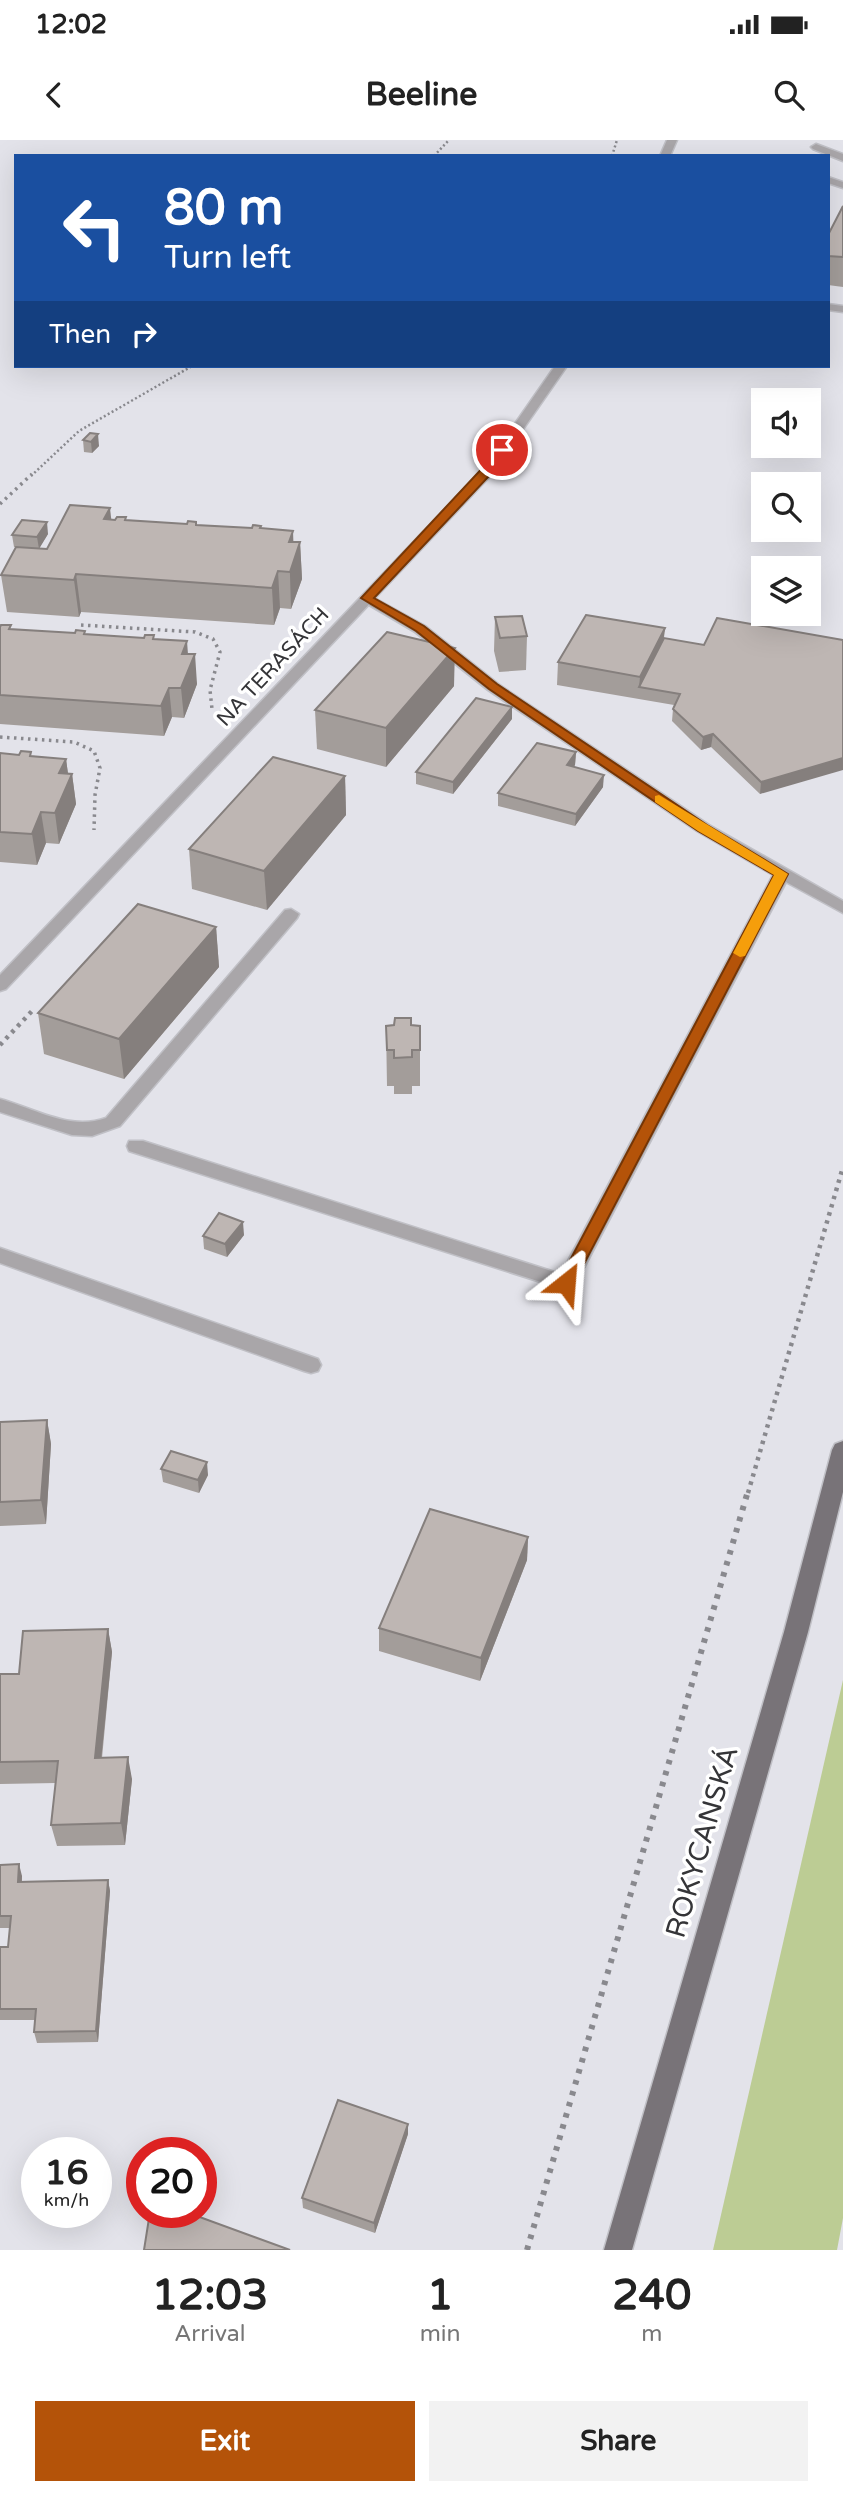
<!DOCTYPE html>
<meta charset="utf-8">
<style>
:root{--surface:#fff;--page:#f2f2f2;--text:#222;--muted:#767676;--accent:#b45309}
body{margin:0;font-family:"Varela Round",sans-serif;background:var(--page);color:var(--text);height:100vh;display:flex;flex-direction:column;font-size:26px;white-space:nowrap}
*{box-sizing:border-box;margin:0}
p{font-size:23px;color:var(--muted)}
.icon{flex:none;width:38px;height:38px;fill:none;stroke:currentColor;stroke-width:2;stroke-linecap:round;stroke-linejoin:round}
.map{position:relative;height:2110px;overflow:hidden}
.sheet{display:flex;flex-direction:column;background:var(--surface);flex:1}
.sheet>*{flex:none}
.guide{position:absolute;left:14px;top:14px;width:816px;height:214px;border-radius:0px;box-shadow:0 7px 28px #0002;background:#1a4fa0;color:#fff;overflow:hidden}
.tools{position:absolute;left:751px;top:248px;display:grid;gap:14px}
.tools a{display:grid;place-items:center;width:70px;height:70px;border-radius:0px;background:var(--surface);box-shadow:0 7px 28px #0002;font-size:35px}
.speed{position:absolute;left:21px;top:1997px;display:flex;gap:14px;font-size:35px;font-weight:700;text-align:center}
.speed>*{display:grid;place-content:center;width:91px;height:91px;border-radius:50%;background:var(--surface);box-shadow:0 7px 28px #0002;line-height:1}
.speed small{font-size:18px;font-weight:400}
.speed .limit{border:10px solid #d22;background:#fff;color:#111}
.pin{position:absolute;display:grid;place-items:center;width:60px;height:60px;color:#fff;margin:-30px;border:4px solid #fff;border-radius:50%;box-shadow:0 2px 7px #0007}
.me{position:absolute;width:77px;margin:-38px;rotate:28deg;stroke-linejoin:round;filter:drop-shadow(0 0 5px #0008)}
.turn{display:flex;align-items:center;gap:24px;height:147px;padding:0 35px;font-size:32px}
.turn .icon{width:91px;height:91px;stroke-width:2.5}
.turn b{display:block;font-size:49px;line-height:60px}
.then{display:flex;align-items:center;height:66px;padding:0 35px;background:#0003;gap:14px;font-size:26px}
.eta{display:flex;justify-content:space-evenly;align-items:center;height:119px;text-align:center}
.eta b{font-size:42px;font-weight:800;line-height:49px}
.action{display:flex;gap:14px;margin-top:auto;padding:14px 35px}
.action a{flex:1;height:80px;border-radius:0px;background:var(--accent);color:#fff;font-size:28px;font-weight:800;line-height:80px;text-align:center}
.action a+a{background:var(--page);color:var(--text)}
.status{display:flex;justify-content:space-between;align-items:center;height:49px;padding:0 35px;background:var(--surface);direction:ltr}
.status svg{height:19px;fill:currentColor}
header{display:flex;justify-content:space-between;align-items:center;height:91px;padding:0 35px;background:var(--surface);font-size:32px;font-weight:800}
.map>svg:first-child{display:block}
</style>
<div class="status"><b>12:02</b><svg viewBox="0 0 49 12"><path d="M0 12V9h3v3zM5 12V6h3v6zM10 12V3h3v9zM15 12V0h3v12zM26 1h20v11H26zM47 4h2v5h-2z"/></svg></div>
<header><svg class="icon" aria-label="back" viewBox="0 0 24 24"><path d="M15 5l-7 7 7 7"/></svg>Beeline<svg class="icon" aria-label="search" viewBox="0 0 24 24"><circle cx="10" cy="10" r="6"/><path d="M15 15l6 6"/></svg></header>
<div class="map">
<svg width="843" height="2110" viewBox="0 0 843 2110">
<rect width="100%" height="100%" fill="#e3e3ea"/>
<path fill="#bccc94" d="M 843,1540 L 843,2078 L 837,2110 L 713,2110 Z"/>
<g fill="none" stroke-linecap="round" stroke-linejoin="round">
<defs>
<g id="service">
<path d="M 667,0 L 677,0 L 670,16 L 660,16 Z"/>
<path d="M 816,4 L 843,14 L 843,21 L 813,9 L 811,7 Z"/>
<path d="M 828,37 L 843,42 L 843,48 L 828,43 Z"/>
<path d="M 367,454 L 425,486 L 498,544 L 709,685 L 843,761 L 843,773 L 786,742 L 576,1143 L 573,1148 L 566,1150 L 129,1011 L 127,1006 L 129,1001 L 143,1001 L 561,1134 L 773,735 L 697,691 L 488,550 L 415,492 L 362,461 L 360,458 Z"/>
<path d="M 291,769 L 299,774 L 297,778 L 120,986 L 92,996 L 72,995 L 0,972 L 0,959 C 36,969 70,991 106,978 L 285,770 Z"/>
</g>
<g id="minor">
<path d="M 828,164 L 843,166 L 843,172 L 828,170 Z"/>
<path d="M 555,226 L 567,226 L 492,334 L 6,849 L 0,851 L 0,835 L 484,328 Z"/>
<path d="M 0,1108 L 318,1219 L 321,1225 L 318,1231 L 311,1233 L 304,1231 L 0,1123 Z"/>
</g>
<path id="primary" d="M 843,1301 L 843,1352 L 808,1492 L 632,2110 L 604,2110 L 784,1492 L 832,1310 L 835,1304 Z"/>
</defs>
<use href="#service" stroke="#c0c0c6" stroke-width="3"/>
<use href="#minor" stroke="#c0c0c6" stroke-width="3"/>
<use href="#primary" stroke="#c0c0c6" stroke-width="3"/>
<g stroke="#89898e" stroke-width="2.5" stroke-dasharray="2 2.5" stroke-linecap="butt">
<path d="M 434,16 L 449,0"/>
<path d="M 612,16 L 617,0"/>
<path d="M 31,336 L 79,291 L 192,226"/>
</g>
<g stroke="#89898e" stroke-width="3.5" stroke-dasharray="2.5 4.5" stroke-linecap="butt">
<path d="M 0,364 L 32,334"/>
<path d="M 81,485 L 195,492 L 213,499 L 220,512 L 210,550 L 212,569"/>
<path d="M 0,597 L 74,602 L 94,611 L 100,628 L 95,655 L 94,690"/>
</g>
<g stroke="#89898e" stroke-width="4.5" stroke-dasharray="3.5 5" stroke-linecap="butt">
<path d="M 0,905 L 33,870"/>
<path d="M 748,1353 L 843,1027"/>
</g>
<path stroke="#89898e" stroke-width="6" stroke-dasharray="4.5 7" stroke-linecap="butt" d="M 527,2110 L 748,1351"/>
<use href="#service" fill="#a9a6a9" fill-rule="evenodd"/>
<use href="#minor" fill="#a9a6a9" fill-rule="evenodd"/>
<use href="#primary" fill="#787378" fill-rule="evenodd"/>
</g>
<g fill="#a39d9a">
<path d="M 843,66 L 843,147 L 828,145 L 828,95 Z"/>
<path d="M 90,293 L 99,306 L 92,313 L 84,312 L 83,300 Z"/>
<path d="M 111,379 L 261,389 L 293,402 L 300,402 L 302,439 L 291,469 L 280,468 L 274,485 L 81,472 L 79,477 L 7,472 L 1,435 L 16,407 L 14,407 L 12,395 L 48,394 L 39,408 L 47,409 Z"/>
<path d="M 495,477 L 527,496 L 526,530 L 499,532 L 494,511 Z"/>
<path d="M 0,487 L 11,489 L 144,498 L 154,495 L 154,499 L 188,514 L 197,544 L 184,578 L 172,577 L 164,596 L 0,584 Z"/>
<path d="M 665,488 L 664,498 L 704,505 L 843,500 L 760,654 L 711,607 L 701,610 L 672,581 L 673,569 L 674,565 L 557,545 L 558,522 Z"/>
<path d="M 454,546 L 386,627 L 317,609 L 315,570 Z"/>
<path d="M 512,579 L 453,654 L 416,644 L 416,632 Z"/>
<path d="M 576,612 L 575,625 L 573,627 L 603,647 L 575,686 L 498,666 L 498,653 Z"/>
<path d="M 0,613 L 66,619 L 68,634 L 72,634 L 76,664 L 59,704 L 46,703 L 37,725 L 0,722 Z"/>
<path d="M 345,636 L 346,675 L 267,770 L 192,749 L 189,709 Z"/>
<path d="M 216,787 L 219,827 L 124,939 L 44,914 L 38,873 Z"/>
<path d="M 386,886 L 420,886 L 420,946 L 412,946 L 412,954 L 394,954 L 394,946 L 387,946 Z"/>
<path d="M 244,1095 L 227,1117 L 204,1109 L 203,1096 Z"/>
<path d="M 47,1280 L 51,1304 L 46,1384 L 0,1386 L 0,1282 Z"/>
<path d="M 161,1329 L 208,1335 L 199,1353 L 163,1342 Z"/>
<path d="M 528,1397 L 527,1420 L 480,1541 L 379,1511 L 379,1488 Z"/>
<path d="M 108,1489 L 112,1512 L 102,1618 L 132,1639 L 125,1705 L 57,1706 L 51,1685 L 56,1643 L 0,1644 L 0,1534 L 19,1534 Z"/>
<path d="M 0,1725 L 22,1736 L 22,1741 L 108,1740 L 110,1751 L 98,1902 L 37,1903 L 34,1892 L 35,1880 L 0,1880 L 0,1807 L 8,1807 L 10,1788 L 0,1788 Z"/>
<path d="M 408,1994 L 375,2093 L 303,2068 L 302,2058 Z"/>
</g>
<g fill="#857f7d">
<path d="M 98,294 L 99,306 L 92,313 L 91,302 Z"/>
<path d="M 110,368 L 114,404 L 104,379 Z"/>
<path d="M 47,382 L 48,394 L 39,409 L 37,397 Z"/>
<path d="M 293,391 L 294,419 L 300,402 L 302,439 L 291,469 L 289,402 Z"/>
<path d="M 278,431 L 280,468 L 274,485 L 272,448 Z"/>
<path d="M 76,434 L 81,472 L 79,477 L 74,440 Z"/>
<path d="M 665,488 L 662,510 L 639,547 L 640,537 Z"/>
<path d="M 187,501 L 189,528 L 195,514 L 197,544 L 184,578 L 181,548 L 182,514 Z"/>
<path d="M 455,508 L 454,546 L 386,627 L 386,588 Z"/>
<path d="M 169,548 L 172,577 L 164,596 L 161,566 Z"/>
<path d="M 512,567 L 512,579 L 453,654 L 453,642 Z"/>
<path d="M 713,594 L 711,607 L 701,610 L 703,597 Z"/>
<path d="M 576,612 L 575,625 L 566,638 L 567,625 Z"/>
<path d="M 843,618 L 843,630 L 760,654 L 761,642 Z"/>
<path d="M 66,619 L 69,641 L 72,634 L 76,664 L 59,704 L 55,673 L 59,633 Z"/>
<path d="M 604,635 L 603,647 L 575,686 L 576,674 Z"/>
<path d="M 345,636 L 346,675 L 267,770 L 264,731 Z"/>
<path d="M 41,672 L 46,703 L 37,725 L 32,694 Z"/>
<path d="M 216,787 L 219,827 L 124,939 L 119,899 Z"/>
<path d="M 243,1082 L 244,1095 L 227,1117 L 225,1104 Z"/>
<path d="M 47,1280 L 51,1304 L 46,1384 L 41,1360 Z"/>
<path d="M 207,1322 L 208,1335 L 199,1353 L 198,1340 Z"/>
<path d="M 528,1397 L 527,1420 L 480,1541 L 481,1518 Z"/>
<path d="M 108,1489 L 112,1512 L 99,1640 L 95,1618 Z"/>
<path d="M 128,1617 L 132,1639 L 125,1705 L 121,1683 Z"/>
<path d="M 19,1724 L 22,1736 L 21,1753 L 18,1742 Z"/>
<path d="M 108,1740 L 110,1751 L 98,1902 L 96,1891 Z"/>
<path d="M 408,1984 L 408,1994 L 375,2093 L 374,2083 Z"/>
</g>
<g fill="#beb6b3" stroke="#857f7d" stroke-width="2">
<path d="M 843,66 L 843,117 L 828,116 L 828,95 Z"/>
<path d="M 90,293 L 98,294 L 91,302 L 83,300 Z"/>
<path d="M 70,365 L 110,368 L 104,379 L 115,380 L 117,377 L 126,377 L 125,380 L 187,384 L 188,381 L 196,382 L 196,385 L 252,388 L 253,385 L 261,386 L 260,388 L 293,391 L 289,402 L 300,402 L 290,432 L 278,431 L 272,448 L 76,434 L 74,440 L 1,435 L 16,407 L 47,409 Z"/>
<path d="M 22,380 L 47,382 L 37,397 L 12,395 Z"/>
<path d="M 586,475 L 665,488 L 640,537 L 558,522 Z"/>
<path d="M 522,476 L 527,496 L 500,498 L 495,477 Z"/>
<path d="M 717,478 L 843,500 L 843,618 L 761,642 L 713,594 L 703,597 L 673,569 L 680,554 L 639,547 L 664,498 L 704,505 Z"/>
<path d="M 1,485 L 11,485 L 9,489 L 75,493 L 76,490 L 85,491 L 84,494 L 144,498 L 145,495 L 154,495 L 153,499 L 187,501 L 182,514 L 195,514 L 181,548 L 169,548 L 161,566 L 0,555 L 0,487 Z"/>
<path d="M 387,492 L 455,508 L 386,588 L 315,570 Z"/>
<path d="M 476,558 L 512,567 L 453,642 L 416,632 Z"/>
<path d="M 537,603 L 576,612 L 567,625 L 604,635 L 576,674 L 498,653 Z"/>
<path d="M 21,611 L 31,612 L 30,616 L 66,619 L 59,633 L 72,634 L 55,673 L 41,672 L 32,694 L 0,692 L 0,613 L 19,615 Z"/>
<path d="M 273,617 L 345,636 L 264,731 L 189,709 Z"/>
<path d="M 138,764 L 216,787 L 119,899 L 38,873 Z"/>
<path d="M 395,878 L 411,878 L 411,885 L 420,886 L 420,910 L 412,910 L 412,917 L 394,918 L 394,910 L 387,910 L 386,886 L 394,885 Z"/>
<path d="M 219,1073 L 243,1082 L 225,1104 L 203,1096 Z"/>
<path d="M 47,1280 L 41,1360 L 0,1362 L 0,1282 Z"/>
<path d="M 171,1311 L 207,1322 L 198,1340 L 161,1329 Z"/>
<path d="M 430,1369 L 528,1397 L 481,1518 L 379,1488 Z"/>
<path d="M 108,1489 L 95,1618 L 128,1617 L 121,1683 L 51,1685 L 58,1621 L 0,1622 L 0,1534 L 19,1534 L 23,1491 Z"/>
<path d="M 19,1724 L 18,1742 L 108,1740 L 96,1891 L 34,1892 L 36,1869 L 0,1869 L 0,1807 L 8,1807 L 11,1776 L 0,1776 L 0,1725 Z"/>
<path d="M 338,1960 L 408,1984 L 374,2083 L 302,2058 Z"/>
<path d="M 150,2072 L 186,2072 L 290,2110 L 144,2110 Z"/>
</g>
<path fill="#b45309" stroke="#753606" stroke-width="2" d="M 502,307 L 507,310 L 491,334 L 374,458 L 424,486 L 497,544 L 707,685 L 788,734 L 574,1143 L 566,1149 L 558,1143 L 774,735 L 698,691 L 489,549 L 416,491 L 361,458 Z"/>
<path fill="#f59e0b" d="M 659,655 L 788,734 L 745,816 L 740,817 L 733,813 L 774,735 L 698,691 L 655,662 L 655,656 Z"/>
<g text-anchor="middle" dominant-baseline="central" stroke-width="7" stroke-linejoin="round" paint-order="stroke">
<g font-size="21" fill="#353538" stroke="#fff">
<text transform="translate(273 527) rotate(-47)">NA TERASÁCH</text>
</g>
<g font-size="28" fill="#353538" stroke="#fff">
<text transform="translate(702 1702) rotate(-74)">ROKYCANSKÁ</text>
</g>
</g>
</svg>
<div class="tools">
<a><svg class="icon" aria-label="sound" viewBox="0 0 24 24"><path d="M4 9h4l5-4v14l-5-4H4zM17 9q2 3 0 6"/></svg></a>
<a><svg class="icon" aria-label="search" viewBox="0 0 24 24"><circle cx="10" cy="10" r="6"/><path d="M15 15l6 6"/></svg></a>
<a><svg class="icon" aria-label="layers" viewBox="0 0 24 24"><path d="M12 4l9 5-9 5-9-5zM3 14l9 5 9-5"/></svg></a>
</div>
<div class="speed"><div>16<small>km/h</small></div><div class="limit">20</div></div>
<div class="pin" style="left:502px;top:310px;background:#d93025"><svg class="icon" aria-label="arrive" viewBox="0 0 24 24"><path d="M6 21V4h12l-3 4 3 4H6"/></svg></div>
<svg class="me" style="left:566px;top:1143px" viewBox="-20 -20 40 40"><path d="M0-17L14 15 0 8-14 15z" fill="#b45309" stroke="#fff" stroke-width="4"/></svg>
<div class="guide">
<div class="turn"><svg class="icon" aria-label="left" viewBox="0 0 24 24"><path d="M17 20v-9H6M10 6l-5 5 5 5"/></svg><div><b>80 m</b>Turn left</div></div>
<div class="then">Then<svg class="icon" aria-label="right" viewBox="0 0 24 24"><path d="M7 20v-9h11M14 6l5 5-5 5"/></svg></div>
</div>
</div>
<section class="sheet">
<div class="eta">
<div><b>12:03</b><p>Arrival</p></div>
<div><b>1</b><p>min</p></div>
<div><b>240</b><p>m</p></div>
</div>
<div class="action"><a>Exit</a><a>Share</a></div>
</section>
